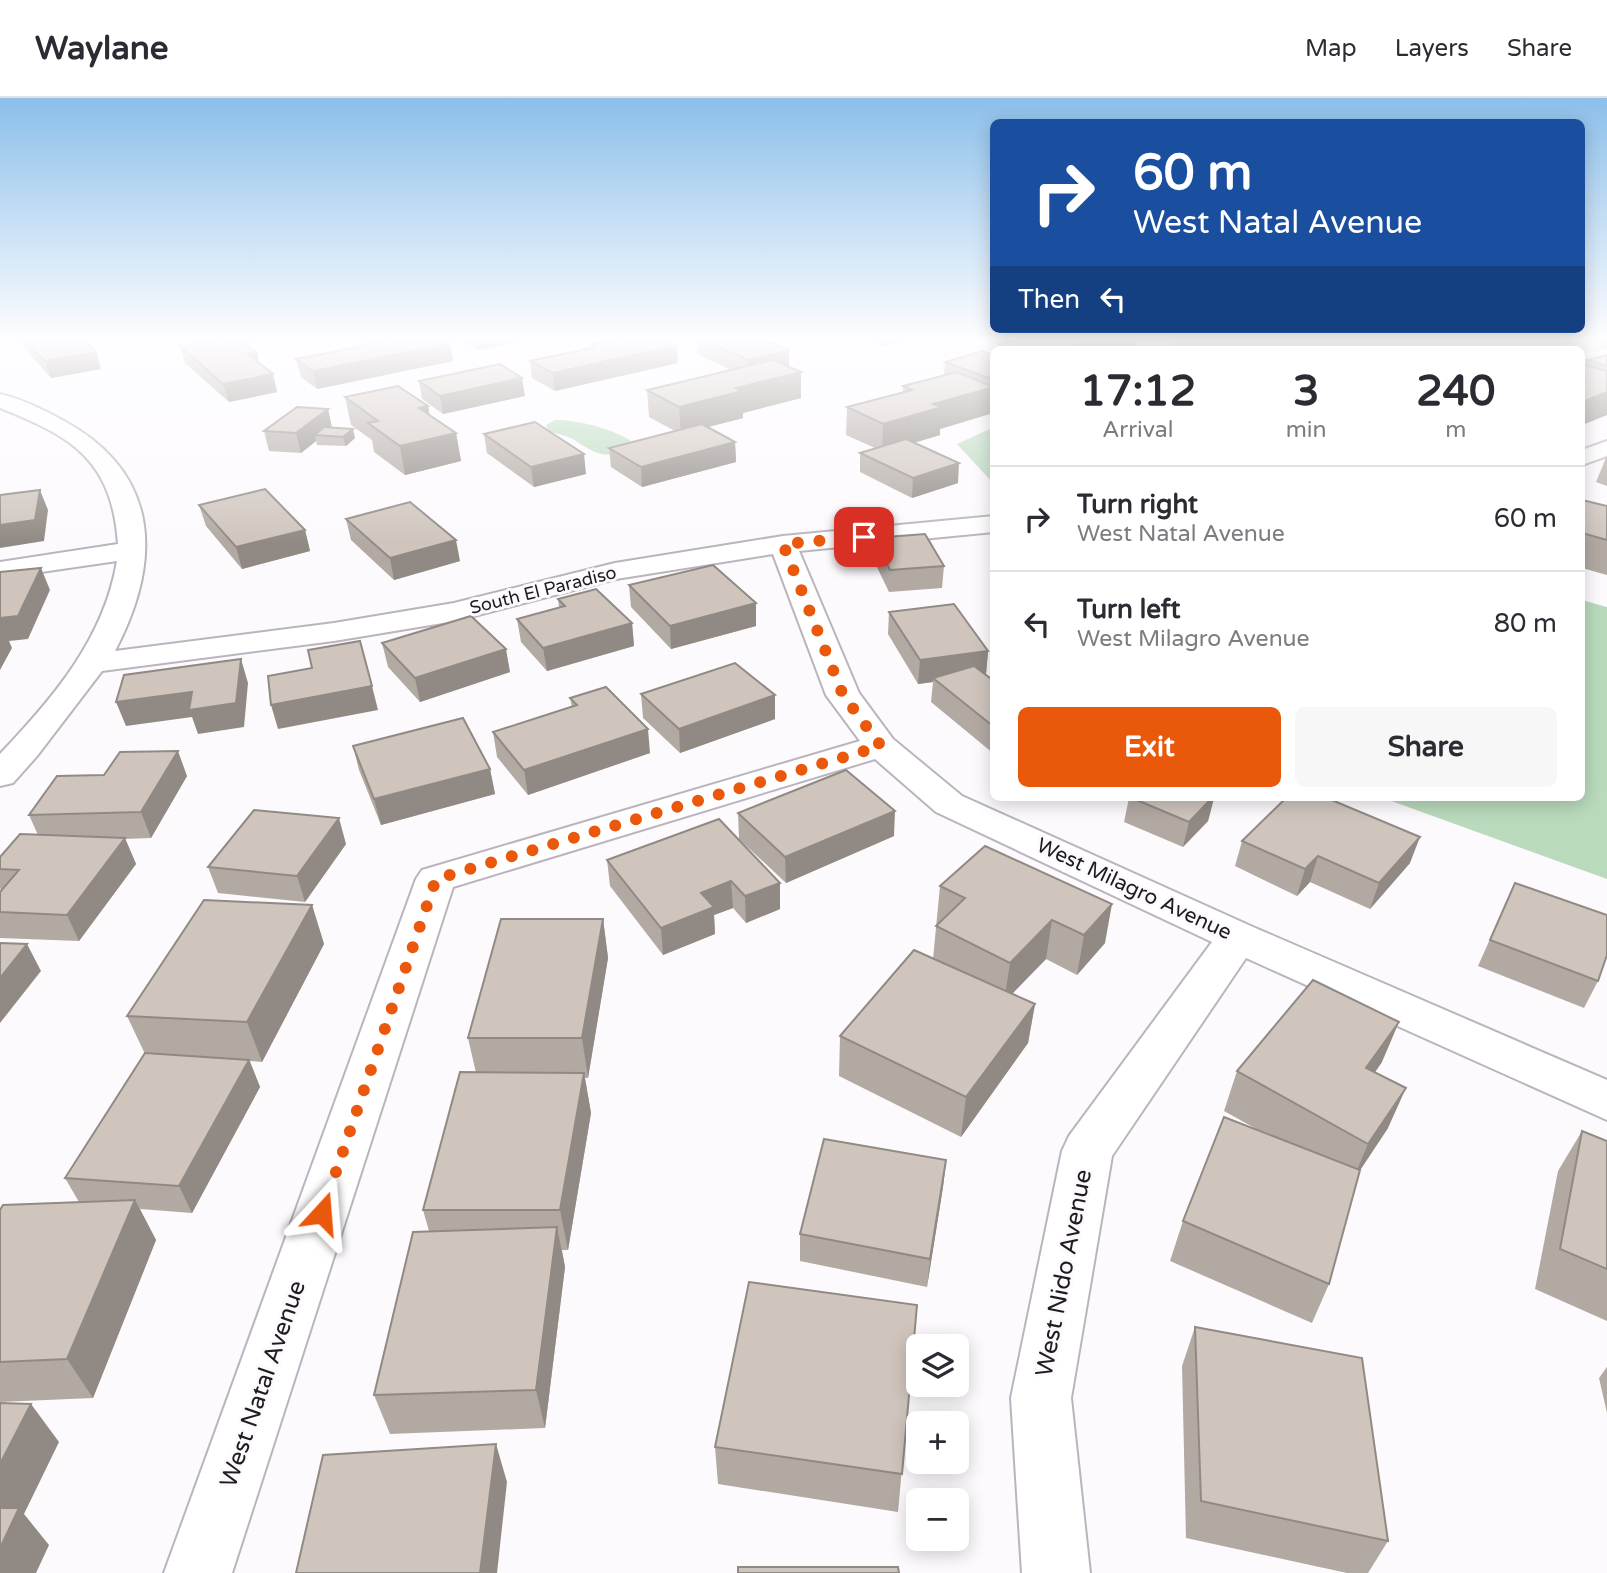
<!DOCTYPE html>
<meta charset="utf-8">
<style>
:root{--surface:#fff;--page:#f7f7f7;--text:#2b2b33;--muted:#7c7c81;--line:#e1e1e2;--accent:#ea580c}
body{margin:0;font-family:"Varela Round",sans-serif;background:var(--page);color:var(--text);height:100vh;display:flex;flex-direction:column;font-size:26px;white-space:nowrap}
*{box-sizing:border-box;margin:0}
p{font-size:23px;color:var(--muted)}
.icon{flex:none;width:38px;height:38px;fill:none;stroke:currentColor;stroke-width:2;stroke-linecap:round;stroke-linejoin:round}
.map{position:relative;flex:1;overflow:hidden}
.side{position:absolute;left:990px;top:248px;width:595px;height:455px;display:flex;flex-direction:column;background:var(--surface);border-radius:10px;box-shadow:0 4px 18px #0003}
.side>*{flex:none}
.banner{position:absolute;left:990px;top:21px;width:595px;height:214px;border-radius:10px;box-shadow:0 4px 18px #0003;background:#1a4fa0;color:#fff;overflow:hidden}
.controls{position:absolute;left:906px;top:1236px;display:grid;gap:14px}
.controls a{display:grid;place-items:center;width:63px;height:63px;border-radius:10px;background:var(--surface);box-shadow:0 4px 18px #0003;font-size:35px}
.pin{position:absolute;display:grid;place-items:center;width:60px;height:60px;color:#fff;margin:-30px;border-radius:14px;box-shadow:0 4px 10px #0006}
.me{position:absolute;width:77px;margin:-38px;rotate:19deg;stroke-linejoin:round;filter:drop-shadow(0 0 5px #0008)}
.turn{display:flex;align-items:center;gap:24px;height:147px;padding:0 28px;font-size:32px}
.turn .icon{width:91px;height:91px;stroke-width:2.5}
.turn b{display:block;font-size:49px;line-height:60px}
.then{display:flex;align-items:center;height:66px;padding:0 28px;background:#0003;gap:14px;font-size:26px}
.eta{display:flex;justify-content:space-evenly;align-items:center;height:119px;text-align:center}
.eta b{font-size:42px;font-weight:700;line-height:49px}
.cta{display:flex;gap:14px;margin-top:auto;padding:14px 28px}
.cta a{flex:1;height:80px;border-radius:10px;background:var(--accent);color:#fff;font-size:28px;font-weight:700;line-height:80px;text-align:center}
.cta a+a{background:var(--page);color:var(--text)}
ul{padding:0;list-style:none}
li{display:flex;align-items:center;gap:21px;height:105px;padding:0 28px;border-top:2px solid var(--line)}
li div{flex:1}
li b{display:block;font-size:26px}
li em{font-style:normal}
header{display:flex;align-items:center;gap:42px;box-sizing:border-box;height:98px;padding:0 35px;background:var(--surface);border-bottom:2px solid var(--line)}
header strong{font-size:33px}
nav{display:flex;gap:38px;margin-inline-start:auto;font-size:24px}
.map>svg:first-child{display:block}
</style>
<header>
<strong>Waylane</strong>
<nav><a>Map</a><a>Layers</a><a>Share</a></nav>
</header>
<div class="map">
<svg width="1607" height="1475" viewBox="0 0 1607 1475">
<rect width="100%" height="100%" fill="#fdfafe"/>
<g fill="#b9dabc">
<path d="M 1188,239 L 1607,239 L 1607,251 L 1582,256 L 1582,252 L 1160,252 Z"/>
<path d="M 555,322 C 579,322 609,330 630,342 L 632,347 C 608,363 597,357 576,343 C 569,338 557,336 549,333 L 546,327 Z"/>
<path d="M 994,329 L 994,386 L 957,346 Z"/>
<path d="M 1582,502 L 1607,509 L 1607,781 L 1383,700 L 1582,700 Z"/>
</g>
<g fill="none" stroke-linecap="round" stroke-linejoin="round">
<defs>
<g id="minor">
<path d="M 0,296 C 22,301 44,312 64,323 C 161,376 162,463 115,553 L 334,525 L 454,505 L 615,465 L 783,438 L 994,418 L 994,434 L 799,453 L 859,595 L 893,641 L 962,698 L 1253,829 L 1607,982 L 1607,1022 L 1246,860 L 1112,1058 L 1071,1300 L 1090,1475 L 1022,1475 L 1011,1300 L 1062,1053 L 1069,1038 L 1212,844 L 936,714 L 875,661 L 453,789 L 232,1475 L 164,1475 L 416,781 L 422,772 L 860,643 L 826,597 L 773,456 L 616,481 L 455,523 L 334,543 L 102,573 L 37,658 L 13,685 L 0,688 L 0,656 C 53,600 104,541 117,463 L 0,480 L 0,464 L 118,446 C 112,363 74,339 0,310 Z"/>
<path d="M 1607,343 L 1607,358 L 1582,367 L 1582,352 Z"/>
</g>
</defs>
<use href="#minor" stroke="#bbb4be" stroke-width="4"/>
<use href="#minor" fill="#fff" fill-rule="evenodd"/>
</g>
<g fill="#b2a9a3">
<path d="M 18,239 L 88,239 L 91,249 L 96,254 L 101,271 L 51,280 L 20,245 Z"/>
<path d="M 191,239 L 262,239 L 247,247 L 260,266 L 273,276 L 277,294 L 229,304 L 185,265 L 180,248 L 193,246 Z"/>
<path d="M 455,239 L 516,239 L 517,244 L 477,252 Z"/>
<path d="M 539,239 L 569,239 L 547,243 Z"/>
<path d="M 696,239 L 789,252 L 789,269 L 801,274 L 801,300 L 743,315 L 743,320 L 708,329 L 735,344 L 736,364 L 642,389 L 611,369 L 609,350 L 675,333 L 649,319 L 647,292 L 731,272 L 697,256 Z"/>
<path d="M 858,239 L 920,239 L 883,248 Z"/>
<path d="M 1135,241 L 1133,251 L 1130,252 L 998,252 L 999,246 Z"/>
<path d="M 365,245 L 453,263 L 317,291 L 301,279 L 296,261 L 365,248 Z"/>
<path d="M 591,246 L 678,265 L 555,293 L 532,280 L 530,263 L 592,250 Z"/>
<path d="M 1607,257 L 1607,317 L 1582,327 L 1582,266 L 1585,267 L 1587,262 Z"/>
<path d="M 994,258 L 994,301 L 993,315 L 940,331 L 940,337 L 914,345 L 958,385 L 912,400 L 860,374 L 860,355 L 875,350 L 846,337 L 847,309 L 903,294 L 903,288 L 944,277 L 945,264 Z"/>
<path d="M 419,283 L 525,298 L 443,316 L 422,301 Z"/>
<path d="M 345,299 L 428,308 L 429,317 L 456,335 L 461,363 L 405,377 L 374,354 L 372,342 L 351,327 Z"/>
<path d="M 328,311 L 332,330 L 355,340 L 346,348 L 317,347 L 316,343 L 301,355 L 269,353 L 264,333 Z"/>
<path d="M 484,336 L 586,376 L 534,389 L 487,355 Z"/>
<path d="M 1607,357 L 1607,388 L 1596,384 Z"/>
<path d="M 1582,402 L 1607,408 L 1607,477 L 1582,470 Z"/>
<path d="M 199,407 L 305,432 L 310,453 L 242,471 L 206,428 Z"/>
<path d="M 346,421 L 460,463 L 394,482 L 351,442 Z"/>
<path d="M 874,440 L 944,468 L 942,490 L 889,494 L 873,461 Z"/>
<path d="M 629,487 L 756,505 L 756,528 L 671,551 L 631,509 Z"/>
<path d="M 558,501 L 632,525 L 634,548 L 547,573 L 521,544 L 517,521 L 559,509 Z"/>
<path d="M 889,514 L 988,553 L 986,576 L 994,583 L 994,656 L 931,604 L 933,584 L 918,586 L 888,536 Z"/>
<path d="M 382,545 L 510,574 L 420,604 L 388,569 Z"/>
<path d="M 641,596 L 775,597 L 775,621 L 680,655 L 643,620 Z"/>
<path d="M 570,600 L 650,655 L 528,697 L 497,659 L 493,634 L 572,609 Z"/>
<path d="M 353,648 L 490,671 L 495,696 L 381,727 L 359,672 Z"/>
<path d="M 187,678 L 151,740 L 125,741 L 136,766 L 79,843 L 0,840 L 0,794 L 1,792 L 0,790 L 0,759 L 38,737 L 29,717 Z"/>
<path d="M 1129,700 L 1214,700 L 1208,723 L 1183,749 L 1124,724 Z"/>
<path d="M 738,715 L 894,738 L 786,785 L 739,741 Z"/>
<path d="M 719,721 L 780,811 L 746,825 L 733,810 L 714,817 L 715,836 L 663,857 L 610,788 L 607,762 Z"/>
<path d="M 1242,743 L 1410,765 L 1370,811 L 1310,784 L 1297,798 L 1235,768 Z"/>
<path d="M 346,746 L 305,804 L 218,795 L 208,769 Z"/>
<path d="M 985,748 L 1105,845 L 1077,877 L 1046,861 L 1012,896 L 1035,906 L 1028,945 L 961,1039 L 839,978 L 840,938 L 933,861 L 940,788 Z"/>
<path d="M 1515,785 L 1598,883 L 1584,910 L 1478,868 Z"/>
<path d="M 312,807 L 324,846 L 262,964 L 250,963 L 260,989 L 192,1115 L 140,1111 L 156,1142 L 93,1300 L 0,1304 L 0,1112 L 79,1104 L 65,1080 L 145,956 L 127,918 Z"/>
<path d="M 603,821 L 608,860 L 588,980 L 585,980 L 591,1015 L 568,1152 L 562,1152 L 565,1169 L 545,1330 L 390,1336 L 374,1297 L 429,1133 L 423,1112 L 476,975 L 468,940 Z"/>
<path d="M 1382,964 L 1375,974 L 1388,1030 L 1360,1072 L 1329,1186 L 1312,1225 L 1170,1163 L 1183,1123 L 1258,1032 L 1224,1013 L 1237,973 Z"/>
<path d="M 1582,1033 L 1607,1043 L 1607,1223 L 1535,1191 L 1558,1073 Z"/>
<path d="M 946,1062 L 943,1089 L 927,1189 L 800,1163 L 800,1136 Z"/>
<path d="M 917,1207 L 898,1414 L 718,1386 L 715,1349 Z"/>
<path d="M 1195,1229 L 1388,1443 L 1368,1475 L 1347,1475 L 1186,1440 L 1182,1268 Z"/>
<path d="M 1607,1269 L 1607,1315 L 1599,1280 Z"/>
</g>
<g fill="#918a84">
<path d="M 79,239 L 88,239 L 92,251 Z"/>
<path d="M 245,239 L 262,239 L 248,247 Z"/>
<path d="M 475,239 L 516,239 L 517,244 L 477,252 Z"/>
<path d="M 546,239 L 569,239 L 547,243 Z"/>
<path d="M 883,239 L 920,239 L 883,248 Z"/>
<path d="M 1119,239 L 1142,239 L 1135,241 L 1133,251 L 1130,252 L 1091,252 L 1092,247 Z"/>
<path d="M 1085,244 L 1084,252 L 1057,252 Z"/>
<path d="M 450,245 L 453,263 L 317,291 L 313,273 Z"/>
<path d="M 677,247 L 678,265 L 555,293 L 553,275 Z"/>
<path d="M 789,252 L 789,270 L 748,280 L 748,262 Z"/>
<path d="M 96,254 L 101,271 L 51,280 L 45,263 Z"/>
<path d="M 257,255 L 261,272 L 248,256 Z"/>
<path d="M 801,274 L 801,300 L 743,315 L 743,320 L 681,336 L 679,309 L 736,290 Z"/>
<path d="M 273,276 L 277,294 L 229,304 L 223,286 Z"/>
<path d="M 522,280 L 525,298 L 443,316 L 440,298 Z"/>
<path d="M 994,289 L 993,315 L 940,331 L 940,337 L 882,354 L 883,326 L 933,306 Z"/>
<path d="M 1607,294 L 1607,317 L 1582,327 L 1582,304 Z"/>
<path d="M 428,308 L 433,335 L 419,310 Z"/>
<path d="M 328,311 L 332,330 L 315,337 L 316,343 L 301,355 L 296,335 Z"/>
<path d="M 353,331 L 355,340 L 346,348 L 343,339 Z"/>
<path d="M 456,335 L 461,363 L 405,377 L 400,348 Z"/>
<path d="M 735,344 L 736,364 L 642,389 L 641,369 Z"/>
<path d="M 584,356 L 586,376 L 534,389 L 531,369 Z"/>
<path d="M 959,365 L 958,385 L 912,400 L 913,380 Z"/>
<path d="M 40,392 L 48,412 L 44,443 L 0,450 L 0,427 Z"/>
<path d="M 305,432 L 310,453 L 242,471 L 236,449 Z"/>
<path d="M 456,442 L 460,463 L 394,482 L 390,460 Z"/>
<path d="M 41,470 L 50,492 L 28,541 L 9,543 L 12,550 L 0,572 L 0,520 Z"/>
<path d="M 756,505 L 756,528 L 671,551 L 670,528 Z"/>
<path d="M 632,525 L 634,548 L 547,573 L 543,550 Z"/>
<path d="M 506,551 L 510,574 L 420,604 L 415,580 Z"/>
<path d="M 988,553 L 986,577 L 933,580 L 933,584 L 918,586 L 920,562 Z"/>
<path d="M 241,561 L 248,585 L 244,629 L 198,636 L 192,619 L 126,628 L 116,604 Z"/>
<path d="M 372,588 L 378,612 L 278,631 L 271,607 Z"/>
<path d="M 775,597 L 775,621 L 680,655 L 679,631 Z"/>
<path d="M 648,631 L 650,655 L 528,697 L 524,672 Z"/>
<path d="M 178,653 L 187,678 L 151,740 L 141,714 Z"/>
<path d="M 490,671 L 495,696 L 381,727 L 374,701 Z"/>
<path d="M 1212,700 L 1214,700 L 1208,723 L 1183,749 L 1189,724 Z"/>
<path d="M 895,713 L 894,738 L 786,785 L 785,759 Z"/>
<path d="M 339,720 L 346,746 L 305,804 L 297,778 Z"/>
<path d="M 1420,739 L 1410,765 L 1370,811 L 1379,785 Z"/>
<path d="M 125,740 L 136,766 L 79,843 L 67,817 Z"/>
<path d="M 1318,758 L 1310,784 L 1297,798 L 1305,771 Z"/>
<path d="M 731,783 L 733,810 L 714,817 L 715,836 L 663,857 L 661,830 L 701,795 Z"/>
<path d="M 780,785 L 780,811 L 746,825 L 745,798 Z"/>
<path d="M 1112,806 L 1105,845 L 1077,877 L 1084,837 Z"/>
<path d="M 312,807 L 324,846 L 262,964 L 247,924 Z"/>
<path d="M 603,821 L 608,860 L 588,980 L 582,940 Z"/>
<path d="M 1052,822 L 1046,861 L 1004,904 L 1010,865 Z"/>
<path d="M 27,846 L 41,873 L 0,925 L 0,880 Z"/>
<path d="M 1035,906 L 1028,945 L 961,1039 L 966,999 Z"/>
<path d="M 1399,924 L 1382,964 L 1350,1010 L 1366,970 Z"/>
<path d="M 249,962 L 260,989 L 192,1115 L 179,1088 Z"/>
<path d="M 584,975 L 591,1015 L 568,1152 L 560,1112 Z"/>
<path d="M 1406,990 L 1388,1030 L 1351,1086 L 1368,1046 Z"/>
<path d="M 946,1062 L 943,1089 L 927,1189 L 930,1161 Z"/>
<path d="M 135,1102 L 156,1142 L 93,1300 L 67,1261 Z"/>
<path d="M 557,1129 L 565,1169 L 545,1330 L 536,1292 Z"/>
<path d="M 31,1306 L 59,1344 L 24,1416 L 49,1447 L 36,1475 L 0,1475 L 0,1366 Z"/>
<path d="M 496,1346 L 507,1384 L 497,1475 L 480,1475 Z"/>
</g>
<g fill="#cfc5bd" stroke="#918a84" stroke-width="2">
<path d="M 23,239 L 81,239 L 96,254 L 45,263 Z"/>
<path d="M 231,239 L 237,239 L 257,255 L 248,256 L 273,276 L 223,286 L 180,248 Z"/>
<path d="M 394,239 L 438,239 L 450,245 L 313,273 L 296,261 L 368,247 L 365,245 Z"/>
<path d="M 626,239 L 659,239 L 677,247 L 553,275 L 530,263 L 596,249 L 591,246 Z"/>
<path d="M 696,239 L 758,239 L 789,252 L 748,262 Z"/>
<path d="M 1028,239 L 1119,239 L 1092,247 L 1085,244 L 1057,252 L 1017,252 L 999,246 Z"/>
<path d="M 982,253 L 994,258 L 994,282 L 945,264 Z"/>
<path d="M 1607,257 L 1607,268 L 1587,262 Z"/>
<path d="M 773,262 L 801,274 L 736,290 L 742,293 L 679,309 L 647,292 Z"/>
<path d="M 500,266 L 522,280 L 440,298 L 419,283 Z"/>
<path d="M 1582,266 L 1607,273 L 1607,294 L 1582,304 Z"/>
<path d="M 957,274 L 994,289 L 933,306 L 942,309 L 883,326 L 847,309 L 912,292 L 903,288 Z"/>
<path d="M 398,288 L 428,308 L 419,310 L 456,335 L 400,348 L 368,325 L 378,323 L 345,299 Z"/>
<path d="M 297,309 L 328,311 L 296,335 L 264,333 Z"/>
<path d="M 535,324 L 584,356 L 531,369 L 484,336 Z"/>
<path d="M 702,326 L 735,344 L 641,369 L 609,350 Z"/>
<path d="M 324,329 L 353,331 L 343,339 L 315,337 Z"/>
<path d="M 906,341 L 959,365 L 913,380 L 860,355 Z"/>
<path d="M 265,391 L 305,432 L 236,449 L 199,407 Z"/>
<path d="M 40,392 L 35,422 L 0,427 L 0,397 Z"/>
<path d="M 1582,402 L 1607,408 L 1607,442 L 1582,435 Z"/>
<path d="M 410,404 L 456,442 L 390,460 L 346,421 Z"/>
<path d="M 925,436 L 944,468 L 890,472 L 874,440 Z"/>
<path d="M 713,467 L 756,505 L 670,528 L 629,487 Z"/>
<path d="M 41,470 L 18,518 L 0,520 L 0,474 Z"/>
<path d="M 596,491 L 632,525 L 543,550 L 517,521 L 565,508 L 558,501 Z"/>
<path d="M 954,506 L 988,553 L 920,562 L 889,514 Z"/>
<path d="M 471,518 L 506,551 L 415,580 L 382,545 Z"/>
<path d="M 360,543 L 372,588 L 271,607 L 268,578 L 312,570 L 308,552 Z"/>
<path d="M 241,561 L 236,605 L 189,612 L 192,594 L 116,604 L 124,577 Z"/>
<path d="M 735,565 L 775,597 L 679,631 L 641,596 Z"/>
<path d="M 974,568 L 994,583 L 994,629 L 933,580 Z"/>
<path d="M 606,589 L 648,631 L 524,672 L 493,634 L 577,607 L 570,600 Z"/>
<path d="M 463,620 L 490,671 L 374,701 L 353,648 Z"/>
<path d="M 178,653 L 141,714 L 29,717 L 57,678 L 104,677 L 120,654 Z"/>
<path d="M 846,672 L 895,713 L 785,759 L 738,715 Z"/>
<path d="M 1132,700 L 1212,700 L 1189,724 Z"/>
<path d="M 1286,700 L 1327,700 L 1420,739 L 1379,785 L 1318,758 L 1305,771 L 1242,743 Z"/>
<path d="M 254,712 L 339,720 L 297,778 L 208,769 Z"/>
<path d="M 719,721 L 780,785 L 745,798 L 731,783 L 701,795 L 714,809 L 661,830 L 607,762 Z"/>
<path d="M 20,736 L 125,740 L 67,817 L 0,814 L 0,794 L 19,772 L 0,771 L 0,759 Z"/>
<path d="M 985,748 L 1112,806 L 1084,837 L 1052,822 L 1010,865 L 936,828 L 965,800 L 940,788 Z"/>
<path d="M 1515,785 L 1607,817 L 1607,857 L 1598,883 L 1490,842 Z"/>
<path d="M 204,802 L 312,807 L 247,924 L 127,918 Z"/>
<path d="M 501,821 L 603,821 L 582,940 L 468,940 Z"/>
<path d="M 0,845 L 27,846 L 0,880 Z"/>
<path d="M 914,852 L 1035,906 L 966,999 L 840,938 Z"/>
<path d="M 1313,882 L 1399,924 L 1366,970 L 1406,990 L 1368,1046 L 1237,973 Z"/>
<path d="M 145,955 L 249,962 L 179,1088 L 65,1080 Z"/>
<path d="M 460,974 L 584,975 L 560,1112 L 423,1112 Z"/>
<path d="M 1224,1019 L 1360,1072 L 1329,1186 L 1183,1123 Z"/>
<path d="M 1582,1033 L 1607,1043 L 1607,1171 L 1560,1151 Z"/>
<path d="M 824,1041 L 946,1062 L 930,1161 L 800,1136 Z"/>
<path d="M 135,1102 L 67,1261 L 0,1264 L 0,1112 L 3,1107 Z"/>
<path d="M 557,1129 L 536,1292 L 374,1297 L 413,1134 Z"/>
<path d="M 749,1184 L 917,1207 L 902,1376 L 715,1349 Z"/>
<path d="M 1195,1229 L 1362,1260 L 1388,1443 L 1201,1403 Z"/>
<path d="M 0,1305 L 31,1306 L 0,1366 Z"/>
<path d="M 496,1346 L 480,1475 L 296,1475 L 323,1357 Z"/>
<path d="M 0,1410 L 19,1410 L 0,1450 Z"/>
<path d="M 738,1469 L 898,1469 L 899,1475 L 738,1475 Z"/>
</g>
<linearGradient id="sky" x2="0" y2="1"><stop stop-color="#8bbfea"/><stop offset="0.54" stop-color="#fefdff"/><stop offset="1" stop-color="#fefdff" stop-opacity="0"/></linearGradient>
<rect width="1607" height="445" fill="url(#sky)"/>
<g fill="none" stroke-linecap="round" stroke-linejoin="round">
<path stroke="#ea580c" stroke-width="12" stroke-dasharray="0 21.6" d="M 322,1115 L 436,781 L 881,648 L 843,597 L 783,446 L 864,439"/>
</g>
<g text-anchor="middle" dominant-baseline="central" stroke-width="6" stroke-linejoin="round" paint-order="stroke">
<g font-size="18" fill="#1f1c20" stroke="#fdfafe">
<text transform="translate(543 492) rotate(-14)">South El Paradiso</text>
</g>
<g font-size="21" fill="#1f1c20" stroke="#fdfafe">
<text transform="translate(1134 791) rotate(25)">West Milagro Avenue</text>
</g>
<g font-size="24" fill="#1f1c20" stroke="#fdfafe">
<text transform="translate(1064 1175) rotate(-79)">West Nido Avenue</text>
<text transform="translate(263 1286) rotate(-71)">West Natal Avenue</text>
</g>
</g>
</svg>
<div class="controls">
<a><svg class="icon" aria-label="layers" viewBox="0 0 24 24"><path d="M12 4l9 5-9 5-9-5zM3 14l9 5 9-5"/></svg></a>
<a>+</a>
<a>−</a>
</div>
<div class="pin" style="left:864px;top:439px;background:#d93025"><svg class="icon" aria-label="arrive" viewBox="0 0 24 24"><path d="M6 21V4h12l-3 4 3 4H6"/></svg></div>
<svg class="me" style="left:322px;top:1115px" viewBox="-20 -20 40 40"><path d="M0-17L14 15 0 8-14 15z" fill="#ea580c" stroke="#fff" stroke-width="4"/></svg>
<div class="banner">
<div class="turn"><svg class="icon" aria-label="right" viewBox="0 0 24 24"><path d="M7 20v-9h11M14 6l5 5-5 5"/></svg><div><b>60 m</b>West Natal Avenue</div></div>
<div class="then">Then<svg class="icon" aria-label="left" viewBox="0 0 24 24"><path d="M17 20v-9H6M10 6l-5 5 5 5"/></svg></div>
</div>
<section class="side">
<div class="eta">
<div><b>17:12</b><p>Arrival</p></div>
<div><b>3</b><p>min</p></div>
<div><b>240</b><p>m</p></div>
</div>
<ul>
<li><svg class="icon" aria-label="right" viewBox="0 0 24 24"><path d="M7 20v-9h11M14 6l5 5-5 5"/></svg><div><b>Turn right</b><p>West Natal Avenue</p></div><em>60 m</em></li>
<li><svg class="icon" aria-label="left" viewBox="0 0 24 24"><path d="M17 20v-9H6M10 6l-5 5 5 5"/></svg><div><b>Turn left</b><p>West Milagro Avenue</p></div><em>80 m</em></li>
</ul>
<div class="cta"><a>Exit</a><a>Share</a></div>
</section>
</div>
